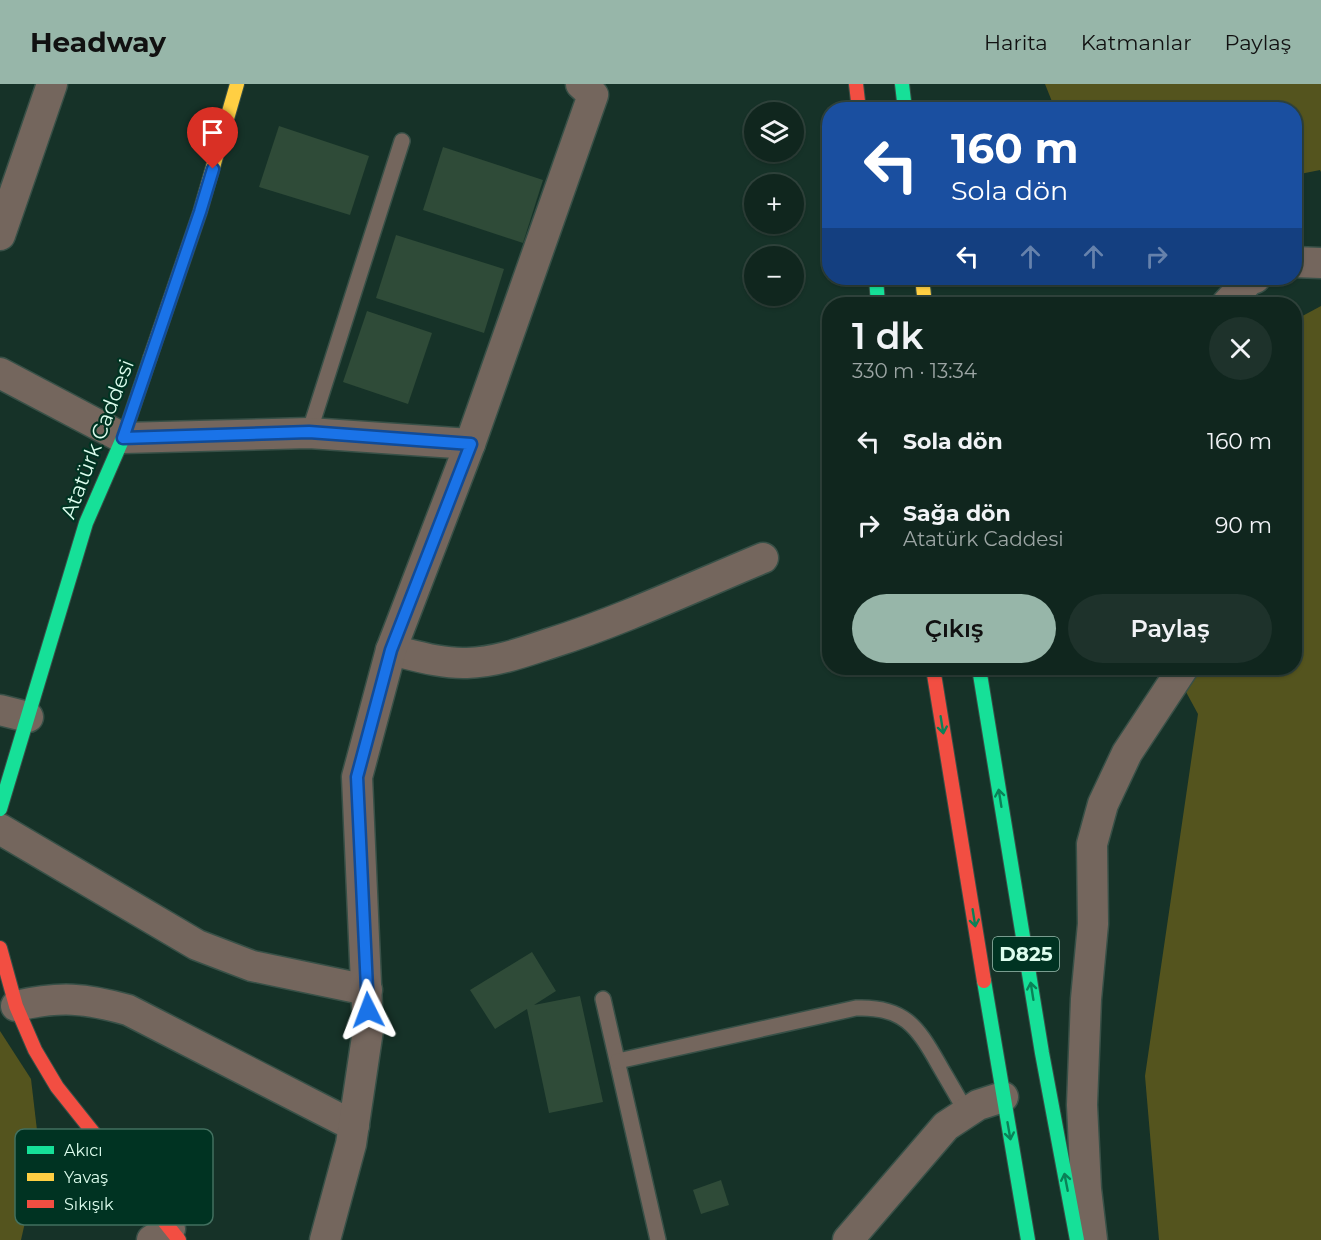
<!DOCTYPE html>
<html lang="tr">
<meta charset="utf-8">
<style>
:root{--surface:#10261e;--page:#1e322b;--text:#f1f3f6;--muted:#9ca5a4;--line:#30433c;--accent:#97b6a9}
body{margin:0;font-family:Montserrat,sans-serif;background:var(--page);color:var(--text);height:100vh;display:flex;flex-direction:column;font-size:22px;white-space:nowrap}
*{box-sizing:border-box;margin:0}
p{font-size:20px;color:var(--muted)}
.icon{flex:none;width:33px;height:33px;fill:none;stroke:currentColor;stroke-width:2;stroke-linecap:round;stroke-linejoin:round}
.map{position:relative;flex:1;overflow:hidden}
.drawer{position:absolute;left:822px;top:213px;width:480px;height:378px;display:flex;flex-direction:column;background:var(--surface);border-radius:24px;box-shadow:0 2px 4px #0004,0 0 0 2px var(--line)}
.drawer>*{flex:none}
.guide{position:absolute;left:822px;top:18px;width:480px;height:183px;border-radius:24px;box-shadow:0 2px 4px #0004,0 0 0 2px var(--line);background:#1a4fa0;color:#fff;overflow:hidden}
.buttons{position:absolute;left:744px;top:18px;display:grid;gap:12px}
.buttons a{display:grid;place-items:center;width:60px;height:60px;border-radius:50%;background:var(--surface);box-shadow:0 2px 4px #0004,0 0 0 2px var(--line);font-size:30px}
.pin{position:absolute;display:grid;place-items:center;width:51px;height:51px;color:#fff;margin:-62px -26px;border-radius:50% 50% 50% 0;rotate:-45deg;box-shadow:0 0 6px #0007}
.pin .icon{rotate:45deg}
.me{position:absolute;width:66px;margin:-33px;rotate:357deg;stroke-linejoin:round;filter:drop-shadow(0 0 4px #0008)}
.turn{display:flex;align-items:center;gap:21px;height:126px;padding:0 30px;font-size:27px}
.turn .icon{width:78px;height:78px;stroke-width:2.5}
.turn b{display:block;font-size:42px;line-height:51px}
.lanes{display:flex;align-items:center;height:57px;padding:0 30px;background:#0003;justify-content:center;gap:30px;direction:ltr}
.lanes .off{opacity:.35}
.round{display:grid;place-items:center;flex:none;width:63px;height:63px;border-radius:32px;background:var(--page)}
.overview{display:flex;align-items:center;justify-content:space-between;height:102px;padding:0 30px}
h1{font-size:36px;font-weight:600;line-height:45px}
.primary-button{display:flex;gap:12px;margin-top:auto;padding:12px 30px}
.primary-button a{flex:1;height:69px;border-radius:36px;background:var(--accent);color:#111;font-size:24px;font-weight:600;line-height:69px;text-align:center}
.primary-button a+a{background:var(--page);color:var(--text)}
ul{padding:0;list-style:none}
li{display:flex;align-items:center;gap:18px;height:84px;padding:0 30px}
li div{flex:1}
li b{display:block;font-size:22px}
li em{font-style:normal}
header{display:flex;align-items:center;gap:36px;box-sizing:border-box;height:84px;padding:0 30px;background:var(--accent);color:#111}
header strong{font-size:28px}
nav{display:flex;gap:33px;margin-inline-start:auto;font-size:21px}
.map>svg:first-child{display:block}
</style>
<header>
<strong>Headway</strong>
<nav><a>Harita</a><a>Katmanlar</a><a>Paylaş</a></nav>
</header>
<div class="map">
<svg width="1321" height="1156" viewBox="0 0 1321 1156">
<rect width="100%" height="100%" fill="#163228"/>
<g fill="#54541e">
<path d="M 1045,0 L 1321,0 L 1321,88 L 1320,86 L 1295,91 L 1294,26 L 1055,25 Z"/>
<path d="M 1321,222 L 1321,1156 L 1159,1156 L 1145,992 L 1198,630 L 1173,584 L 1294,584 L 1295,236 Z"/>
<path d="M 0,947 L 31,995 L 40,1072 L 21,1156 L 0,1156 Z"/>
</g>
<g fill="#2f4b38">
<path d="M 279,42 L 369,72 L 350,131 L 259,103 Z"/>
<path d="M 443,63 L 543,96 L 523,159 L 423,126 Z"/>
<path d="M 396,151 L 504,185 L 484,249 L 376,214 Z"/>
<path d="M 367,227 L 432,249 L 408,320 L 343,298 Z"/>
<path d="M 532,868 L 556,907 L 534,921 L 580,912 L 603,1018 L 549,1029 L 527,925 L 495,945 L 470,906 Z"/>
<path d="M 721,1096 L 729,1121 L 701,1130 L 693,1106 Z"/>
</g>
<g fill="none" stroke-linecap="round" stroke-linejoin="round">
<defs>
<g id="lane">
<path d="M 309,349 L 402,57"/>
<path d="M 603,915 L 658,1156"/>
<path d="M 618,977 L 856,924 C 903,922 917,942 938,979 C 947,995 957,1011 966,1028"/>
</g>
<g id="street">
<path d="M 0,151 L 52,0"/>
<path d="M 1294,178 L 1321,179"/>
<path d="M 1227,220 L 1249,196 L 1255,194"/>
<path d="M 0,289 L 123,354 L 309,349 L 470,360"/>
<path d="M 391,566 C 416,572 442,580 467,579 C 497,578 524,568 551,559 C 623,536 693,503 763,474"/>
<path d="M 0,626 L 28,633"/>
<path d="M 0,745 L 197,861 L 252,882 L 367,906"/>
<path d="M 16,922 C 60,912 85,914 128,926 L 354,1042"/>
<path d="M 152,1156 L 170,1145"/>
<path d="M 325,1156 L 351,1060 L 368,946 L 357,693 L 391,566 L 470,360 L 593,11 L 581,0"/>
<path d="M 848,1156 L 946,1042 L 978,1021 L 1003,1013"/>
<path d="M 1092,1156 L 1086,1105 L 1082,1021 L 1086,915 L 1093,840 L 1092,760 L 1103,720 L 1127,669 L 1183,584"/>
</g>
<g id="fast">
<path d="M 902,0 L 905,26"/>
<path d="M 876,194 L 878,220"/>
<path d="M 979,584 L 1042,969 L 1077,1156"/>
<path d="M 0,725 L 86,439 L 123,354 L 150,274"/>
<path d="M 984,897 L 1028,1156"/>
</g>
<g id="slow">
<path d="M 922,194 L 925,220"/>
<path d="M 150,274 L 200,128 L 237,0"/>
</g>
<g id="jam">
<path d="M 856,0 L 859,26"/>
<path d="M 933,584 L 984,897"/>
<path d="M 0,864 L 16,922 L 35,966 L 57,1003 L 179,1156"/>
</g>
</defs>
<use href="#lane" stroke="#385047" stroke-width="18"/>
<use href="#street" stroke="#385047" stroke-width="33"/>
<use href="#fast" stroke="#385047" stroke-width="16"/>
<use href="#slow" stroke="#385047" stroke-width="16"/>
<use href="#jam" stroke="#385047" stroke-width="16"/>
<use href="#lane" stroke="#74665d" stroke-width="15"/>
<use href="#street" stroke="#74665d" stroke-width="30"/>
<use href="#fast" stroke="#16e098" stroke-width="14"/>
<use href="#slow" stroke="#ffcf43" stroke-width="14"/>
<use href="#jam" stroke="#f24e42" stroke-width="14"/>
</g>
<defs><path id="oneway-shaft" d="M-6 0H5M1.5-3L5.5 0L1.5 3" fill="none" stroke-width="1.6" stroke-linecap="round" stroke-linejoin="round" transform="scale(1.5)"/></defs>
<g stroke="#0a8157">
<use href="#oneway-shaft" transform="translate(942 641) rotate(81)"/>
<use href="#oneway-shaft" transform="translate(1000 714) rotate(-99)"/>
<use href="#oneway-shaft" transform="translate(974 834) rotate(81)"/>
<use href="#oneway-shaft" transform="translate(1032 907) rotate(-99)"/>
<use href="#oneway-shaft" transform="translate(1009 1047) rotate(80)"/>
<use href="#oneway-shaft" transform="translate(1066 1098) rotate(-101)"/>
</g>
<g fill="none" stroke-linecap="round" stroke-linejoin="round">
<defs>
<path id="route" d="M 213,85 L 200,128 L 123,354 L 309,348 L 471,360 L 391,566 L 357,693 L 368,926"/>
</defs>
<use href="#route" stroke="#114b97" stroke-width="15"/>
<use href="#route" stroke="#1a73e8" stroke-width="10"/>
</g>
<g text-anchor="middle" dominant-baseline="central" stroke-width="4.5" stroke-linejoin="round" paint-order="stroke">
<rect fill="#032" stroke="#9bc0b1" stroke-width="1.5" x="993" y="853" width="66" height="34" rx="4.5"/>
<g font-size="20" font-weight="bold" fill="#ddfdee">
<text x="1026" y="870">D825</text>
</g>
<g font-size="21" fill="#ddfdee" stroke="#032">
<text transform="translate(97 355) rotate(-69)">Atatürk Caddesi</text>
</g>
</g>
<rect x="15" y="1045" width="198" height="96" rx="9" fill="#032" stroke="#42705f" stroke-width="1.5"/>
<rect x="27" y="1062" width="27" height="8" fill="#16e098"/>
<rect x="27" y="1089" width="27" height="8" fill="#ffcf43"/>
<rect x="27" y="1116" width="27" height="8" fill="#f24e42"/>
<g font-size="16" fill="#ddfdee">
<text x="64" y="1072">Akıcı</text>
<text x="64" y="1099">Yavaş</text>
<text x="64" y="1126">Sıkışık</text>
</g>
</svg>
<div class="buttons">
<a><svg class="icon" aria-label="layers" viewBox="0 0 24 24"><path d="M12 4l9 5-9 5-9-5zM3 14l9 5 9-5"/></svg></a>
<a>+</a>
<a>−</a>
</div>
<div class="pin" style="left:213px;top:85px;background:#d93025"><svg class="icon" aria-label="arrive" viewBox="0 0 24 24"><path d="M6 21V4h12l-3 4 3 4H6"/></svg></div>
<svg class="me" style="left:368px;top:926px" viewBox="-20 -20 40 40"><path d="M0-17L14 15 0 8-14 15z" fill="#1a73e8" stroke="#fff" stroke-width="4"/></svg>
<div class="guide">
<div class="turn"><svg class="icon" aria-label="left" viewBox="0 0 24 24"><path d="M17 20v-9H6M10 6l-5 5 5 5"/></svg><div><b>160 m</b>Sola dön</div></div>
<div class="lanes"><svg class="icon" aria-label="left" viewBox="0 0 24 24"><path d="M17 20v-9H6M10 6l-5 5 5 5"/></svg><svg class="icon off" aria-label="ahead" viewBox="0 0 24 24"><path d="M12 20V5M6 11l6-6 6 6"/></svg><svg class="icon off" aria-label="ahead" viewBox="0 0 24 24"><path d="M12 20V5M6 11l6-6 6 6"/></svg><svg class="icon off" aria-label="right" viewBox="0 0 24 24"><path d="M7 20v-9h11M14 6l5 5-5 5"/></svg></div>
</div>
<section class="drawer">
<div class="overview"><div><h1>1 dk</h1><p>330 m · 13:34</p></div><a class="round"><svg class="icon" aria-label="close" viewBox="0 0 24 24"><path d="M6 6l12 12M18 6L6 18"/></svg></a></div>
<ul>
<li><svg class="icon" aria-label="left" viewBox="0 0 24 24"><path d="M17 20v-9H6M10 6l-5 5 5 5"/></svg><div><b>Sola dön</b></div><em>160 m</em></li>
<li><svg class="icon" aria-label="right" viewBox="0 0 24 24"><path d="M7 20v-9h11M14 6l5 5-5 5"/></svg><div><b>Sağa dön</b><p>Atatürk Caddesi</p></div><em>90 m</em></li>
</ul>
<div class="primary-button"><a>Çıkış</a><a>Paylaş</a></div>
</section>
</div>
